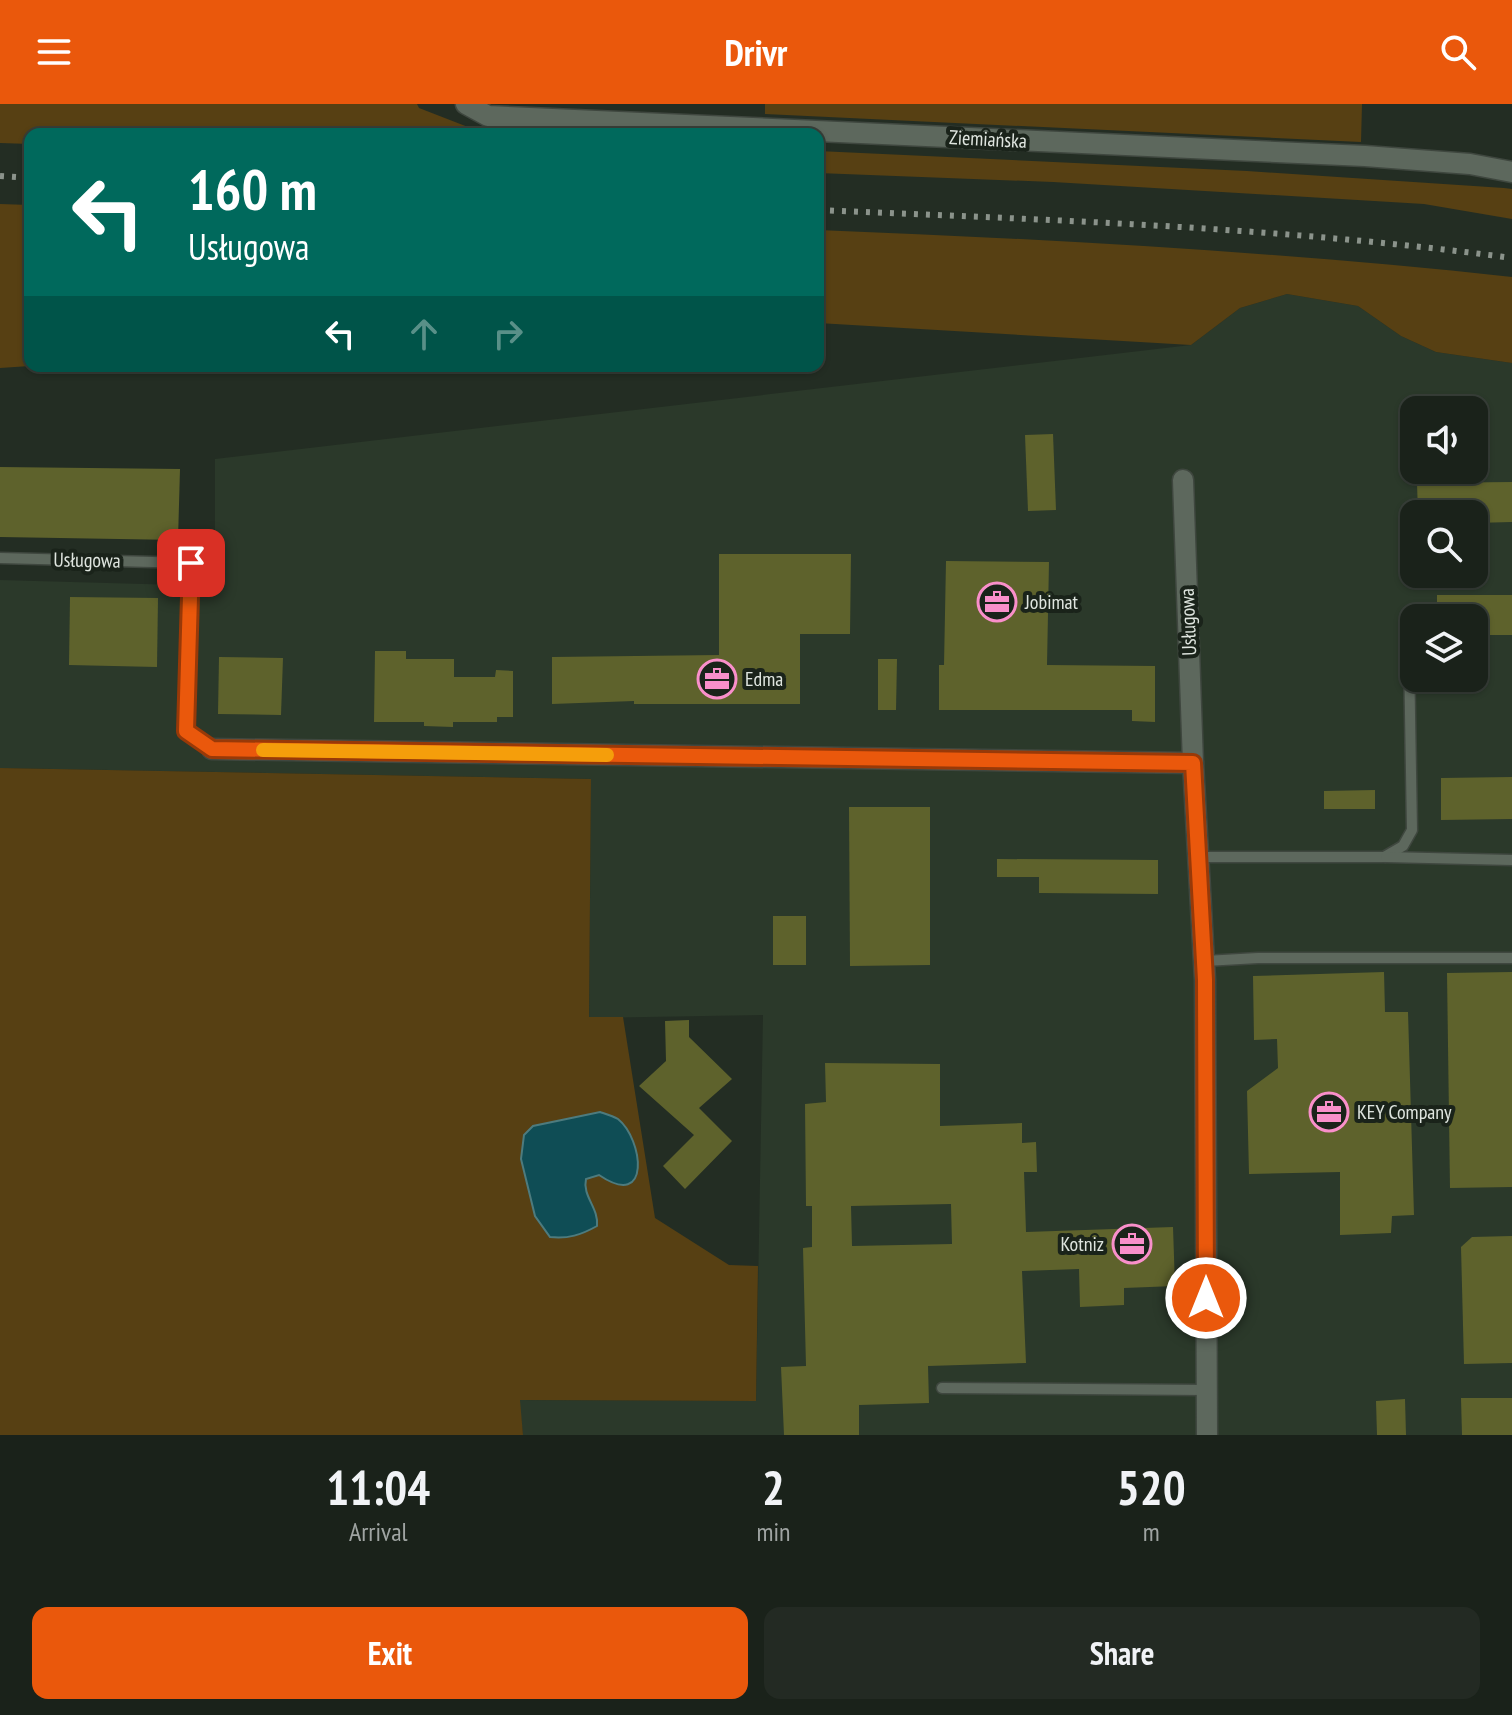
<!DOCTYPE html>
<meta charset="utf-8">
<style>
:root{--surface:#1a221a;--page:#232a23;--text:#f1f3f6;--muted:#9fa4a2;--line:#383f39;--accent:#ea580c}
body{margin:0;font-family:"PT Sans Narrow",sans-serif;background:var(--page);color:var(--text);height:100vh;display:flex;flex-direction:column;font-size:30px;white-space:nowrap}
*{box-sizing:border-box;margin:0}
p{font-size:26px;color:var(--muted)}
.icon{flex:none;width:44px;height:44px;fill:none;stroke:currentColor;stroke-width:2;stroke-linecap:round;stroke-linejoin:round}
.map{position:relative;height:1331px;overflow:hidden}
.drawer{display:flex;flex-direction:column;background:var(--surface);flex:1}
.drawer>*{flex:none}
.top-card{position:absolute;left:24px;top:24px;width:800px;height:244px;border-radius:16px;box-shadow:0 2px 6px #0004,0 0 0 2px var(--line);background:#00695c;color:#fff;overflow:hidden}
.controls{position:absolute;left:1400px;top:292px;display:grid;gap:16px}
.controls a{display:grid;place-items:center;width:88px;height:88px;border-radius:16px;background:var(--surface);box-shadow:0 2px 6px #0004,0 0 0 2px var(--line);font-size:40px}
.pin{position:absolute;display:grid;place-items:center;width:68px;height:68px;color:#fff;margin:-34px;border-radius:16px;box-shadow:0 4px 12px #0006}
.me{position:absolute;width:88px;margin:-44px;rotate:0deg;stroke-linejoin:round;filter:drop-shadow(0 0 6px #0008)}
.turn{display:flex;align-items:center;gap:28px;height:168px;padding:0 32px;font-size:36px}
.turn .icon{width:104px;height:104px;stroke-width:2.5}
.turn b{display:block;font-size:56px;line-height:68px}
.lanes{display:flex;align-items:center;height:76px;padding:0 32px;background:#0003;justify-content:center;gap:40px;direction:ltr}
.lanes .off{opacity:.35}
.eta{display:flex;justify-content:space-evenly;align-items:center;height:136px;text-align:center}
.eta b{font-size:48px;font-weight:700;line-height:56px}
.cta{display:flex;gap:16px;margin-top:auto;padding:16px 32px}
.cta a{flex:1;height:92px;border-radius:16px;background:var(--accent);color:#fff;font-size:32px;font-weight:700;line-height:92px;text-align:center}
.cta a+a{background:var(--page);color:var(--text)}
header{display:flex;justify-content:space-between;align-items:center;height:104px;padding:0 32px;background:var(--accent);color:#fff;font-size:36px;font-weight:700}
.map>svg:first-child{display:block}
</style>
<header><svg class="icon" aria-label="menu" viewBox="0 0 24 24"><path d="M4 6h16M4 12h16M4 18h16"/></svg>Drivr<svg class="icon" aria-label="search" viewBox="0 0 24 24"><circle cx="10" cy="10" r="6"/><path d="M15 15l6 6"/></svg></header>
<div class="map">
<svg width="1512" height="1331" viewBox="0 0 1512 1331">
<rect width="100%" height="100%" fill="#232d23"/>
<path fill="#2b392a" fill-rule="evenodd" d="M 1287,190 L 1358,202 L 1401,232 L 1436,248 L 1512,259 L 1512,1331 L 523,1331 L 519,1296 L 756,1297 L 763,911 L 589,914 L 591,675 L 0,664 L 0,476 L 215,482 L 215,355 L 1191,241 L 1240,204 ZM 1414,306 L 1474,306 L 1474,366 L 1414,366 ZM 1414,410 L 1474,410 L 1474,470 L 1414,470 ZM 1414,514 L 1474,514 L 1474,574 L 1414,574 Z"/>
<g fill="#574013">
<path d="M 0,0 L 417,0 L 419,4 L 486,30 L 30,30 L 30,40 L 0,39 Z"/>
<path d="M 765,0 L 1362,0 L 1361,38 L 765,10 Z"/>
<path d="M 818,47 L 1247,67 L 1504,84 L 1512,85 L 1512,115 L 1424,100 L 1053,78 L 818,69 Z"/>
<path d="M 0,100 L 30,101 L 30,262 L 0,264 Z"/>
<path d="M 818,126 C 1050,135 1281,148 1512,173 L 1512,259 L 1436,248 L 1401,232 L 1358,202 L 1287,190 L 1240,204 L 1191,241 L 818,219 Z"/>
<path d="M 0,664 L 591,675 L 589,913 L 623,913 L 655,1114 L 729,1161 L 758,1162 L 756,1297 L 520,1296 L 523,1331 L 0,1331 Z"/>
</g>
<path fill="#0f4d55" stroke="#4d7b7e" stroke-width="2" d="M 600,1008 C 606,1010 613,1012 618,1015 C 643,1035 652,1107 599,1071 L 586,1075 C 582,1092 599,1104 597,1122 C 581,1131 568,1135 550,1133 L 535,1112 L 521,1055 L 524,1031 L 533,1022 Z"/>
<g fill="#5e622c" fill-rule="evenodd">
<path d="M 1053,330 L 1056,406 L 1028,407 L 1025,331 Z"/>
<path d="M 0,363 L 180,365 L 178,436 L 0,433 Z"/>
<path d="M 1512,378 L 1512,418 L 1474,419 L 1474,410 L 1418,410 L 1417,379 Z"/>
<path d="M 719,450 L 851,450 L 850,530 L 800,530 L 800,600 L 634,600 L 634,597 L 552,600 L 552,553 L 719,551 Z"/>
<path d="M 946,457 L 1049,458 L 1047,561 L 1155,562 L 1155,618 L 1132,617 L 1132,606 L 939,606 L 939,561 L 944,561 Z"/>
<path d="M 1437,491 L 1512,491 L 1512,531 L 1474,531 L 1474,514 L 1437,514 Z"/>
<path d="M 70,493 L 158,494 L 157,563 L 69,561 Z"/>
<path d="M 375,547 L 406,547 L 406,555 L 454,555 L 454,573 L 495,573 L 496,566 L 513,567 L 513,613 L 497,613 L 497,618 L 453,618 L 453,623 L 424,622 L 424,618 L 374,618 Z"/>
<path d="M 219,553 L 283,554 L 281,611 L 218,610 Z"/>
<path d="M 878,555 L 897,555 L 896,606 L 878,606 Z"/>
<path d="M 1512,673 L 1512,715 L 1441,716 L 1441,674 Z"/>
<path d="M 1375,686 L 1375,705 L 1324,705 L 1324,687 Z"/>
<path d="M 849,703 L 930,703 L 930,861 L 850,862 Z"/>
<path d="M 997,755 L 1158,756 L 1158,790 L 1039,789 L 1039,773 L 997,773 Z"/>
<rect x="773" y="812" width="33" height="49"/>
<path d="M 1384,868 L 1385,908 L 1408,908 L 1414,1111 L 1392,1112 L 1391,1129 L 1340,1131 L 1340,1068 L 1249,1070 L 1247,987 L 1278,964 L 1277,935 L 1254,936 L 1253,872 Z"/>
<path d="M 1512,868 L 1512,1083 L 1450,1084 L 1447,869 Z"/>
<path d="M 689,916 L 689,933 L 732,975 L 699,1004 L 732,1037 L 685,1085 L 663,1062 L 694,1031 L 639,982 L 666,957 L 665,917 Z"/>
<path d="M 825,959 L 940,960 L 940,1022 L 1022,1019 L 1022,1039 L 1036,1038 L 1037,1068 L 1024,1068 L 1026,1128 L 1173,1123 L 1175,1182 L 1124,1184 L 1124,1201 L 1080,1203 L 1079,1165 L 1022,1167 L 1026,1259 L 928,1262 L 929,1299 L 859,1301 L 859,1331 L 784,1331 L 781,1263 L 806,1262 L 803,1144 L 812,1143 L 812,1102 L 806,1102 L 805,1000 L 826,998 ZM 951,1100 L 952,1140 L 852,1142 L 851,1102 Z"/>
<path d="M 1512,1132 L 1512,1259 L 1464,1260 L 1461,1143 L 1472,1133 Z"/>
<path d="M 1461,1294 L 1512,1294 L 1512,1331 L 1462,1331 Z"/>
<path d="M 1405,1295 L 1406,1331 L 1377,1331 L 1376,1297 Z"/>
</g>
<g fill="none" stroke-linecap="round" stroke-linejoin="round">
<defs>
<g id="service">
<path d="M 0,454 L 191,459 L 186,627 L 212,645"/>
<path d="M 1197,753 L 1384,753 L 1403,742 L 1412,726 L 1409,552"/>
<path d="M 1386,753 L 1512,756"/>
<path d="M 1205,857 L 1258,854 L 1512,854"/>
<path d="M 942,1284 L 1206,1286"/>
</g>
<g id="minor">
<path d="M 466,0 L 488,12 L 1365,52 L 1470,60 L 1512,68"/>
<path d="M 1183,376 L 1193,659 L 1205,876 L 1207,1331"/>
<path d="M 212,645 L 1193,659"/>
</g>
</defs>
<use href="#service" stroke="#3f473f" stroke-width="13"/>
<use href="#minor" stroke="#3f473f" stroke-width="23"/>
<use href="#service" stroke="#5d685d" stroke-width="10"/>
<use href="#minor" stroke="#5d685d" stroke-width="20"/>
<g stroke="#8b938b" stroke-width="6" stroke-dasharray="4 8" stroke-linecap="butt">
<path d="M 0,72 L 30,74"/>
<path d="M 818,106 C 1050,116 1282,123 1512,154"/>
</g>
</g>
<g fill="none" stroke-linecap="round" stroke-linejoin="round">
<defs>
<path id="route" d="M 191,459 L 186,627 L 212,645 L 1193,659 L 1205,876 L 1206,1194"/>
</defs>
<use href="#route" stroke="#983908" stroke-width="20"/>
<use href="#route" stroke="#ea580c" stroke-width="14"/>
<path stroke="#f59e0b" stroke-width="14" d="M 263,646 L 607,651"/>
</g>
<defs>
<symbol id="office-ring" viewBox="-11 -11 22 22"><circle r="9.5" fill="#1a231a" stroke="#f98fca" stroke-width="1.5"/><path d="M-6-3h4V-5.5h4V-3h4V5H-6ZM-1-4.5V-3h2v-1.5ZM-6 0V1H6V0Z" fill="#f98fca"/></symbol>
</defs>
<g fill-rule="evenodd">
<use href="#office-ring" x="975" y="476" width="44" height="44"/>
<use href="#office-ring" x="695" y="553" width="44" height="44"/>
<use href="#office-ring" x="1307" y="986" width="44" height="44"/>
<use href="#office-ring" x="1110" y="1118" width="44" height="44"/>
</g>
<g text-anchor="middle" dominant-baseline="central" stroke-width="8" stroke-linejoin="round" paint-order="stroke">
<g font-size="20" fill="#dfe5df" stroke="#1a231a">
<text transform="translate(988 35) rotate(3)">Ziemiańska</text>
<text transform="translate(87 456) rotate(1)">Usługowa</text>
<text transform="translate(1188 518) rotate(-92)">Usługowa</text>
</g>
<g font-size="20" fill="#dfe5df" stroke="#1a231a" text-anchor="start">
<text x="1025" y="498">Jobimat</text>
<text x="745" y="575">Edma</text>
<text x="1357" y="1008">KEY Company</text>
<text x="1104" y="1140" text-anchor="end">Kotniz</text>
</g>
</g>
</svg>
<div class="controls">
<a><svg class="icon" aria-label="sound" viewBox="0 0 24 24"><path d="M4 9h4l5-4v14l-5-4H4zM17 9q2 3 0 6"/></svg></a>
<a><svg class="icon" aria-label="search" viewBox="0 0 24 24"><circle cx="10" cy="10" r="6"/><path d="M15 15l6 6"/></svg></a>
<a><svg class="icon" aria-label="layers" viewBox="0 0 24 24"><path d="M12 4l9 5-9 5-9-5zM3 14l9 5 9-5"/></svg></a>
</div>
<div class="pin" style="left:191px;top:459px;background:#d93025"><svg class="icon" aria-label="arrive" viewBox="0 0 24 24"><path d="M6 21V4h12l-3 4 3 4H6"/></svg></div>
<svg class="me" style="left:1206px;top:1194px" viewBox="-20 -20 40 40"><circle r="17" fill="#ea580c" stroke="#fff" stroke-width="3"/><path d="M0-11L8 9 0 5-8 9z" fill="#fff"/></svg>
<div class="top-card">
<div class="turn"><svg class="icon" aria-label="left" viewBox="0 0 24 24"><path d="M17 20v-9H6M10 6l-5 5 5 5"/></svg><div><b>160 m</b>Usługowa</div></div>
<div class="lanes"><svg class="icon" aria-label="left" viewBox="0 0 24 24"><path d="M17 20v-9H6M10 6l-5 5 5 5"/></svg><svg class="icon off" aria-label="ahead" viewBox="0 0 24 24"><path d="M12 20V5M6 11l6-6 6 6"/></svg><svg class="icon off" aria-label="right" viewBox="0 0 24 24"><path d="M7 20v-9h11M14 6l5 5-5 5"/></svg></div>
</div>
</div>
<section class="drawer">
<div class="eta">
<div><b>11:04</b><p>Arrival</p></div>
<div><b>2</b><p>min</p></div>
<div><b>520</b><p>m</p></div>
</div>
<div class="cta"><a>Exit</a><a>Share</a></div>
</section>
